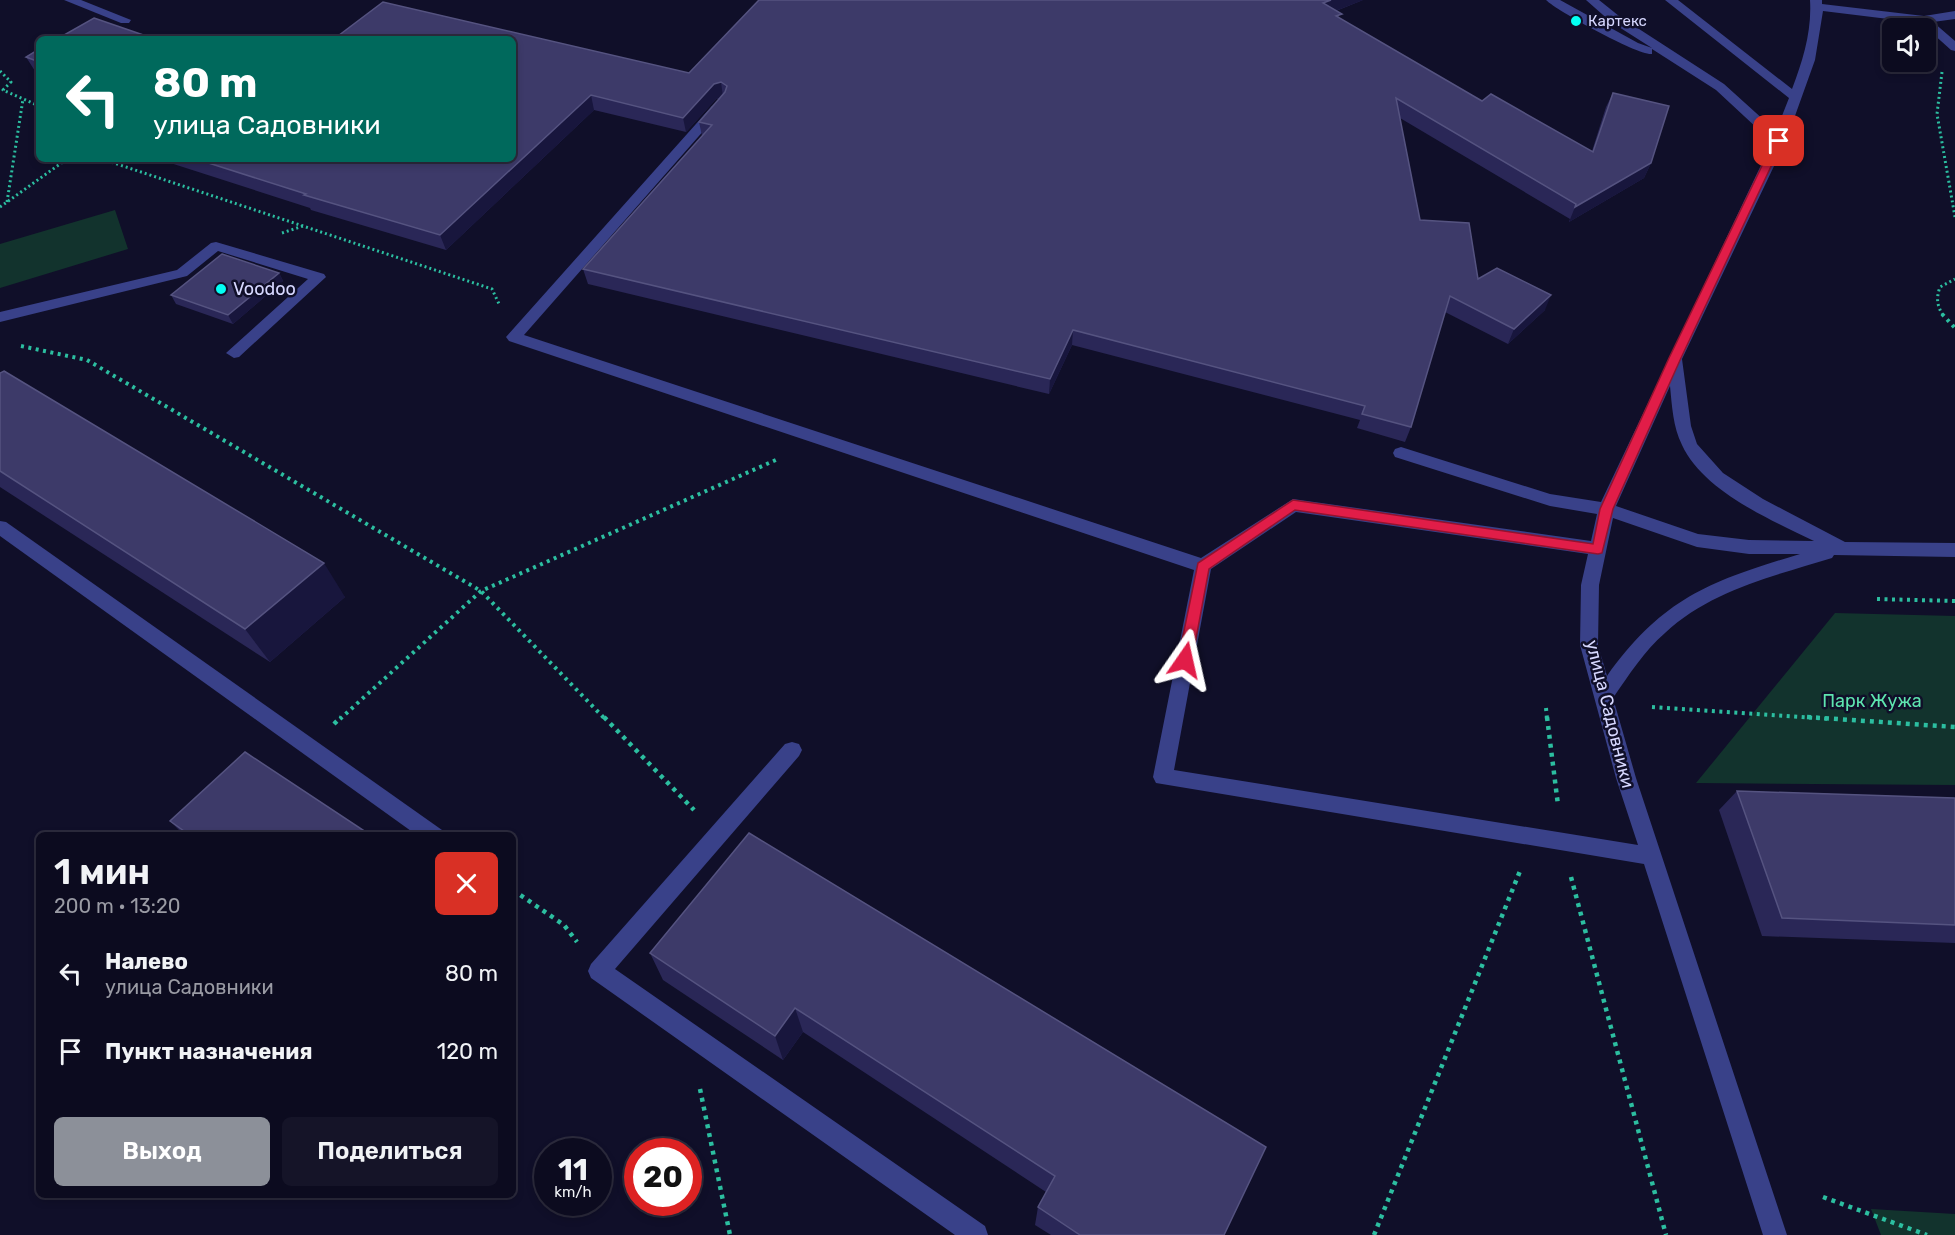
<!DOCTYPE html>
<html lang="ru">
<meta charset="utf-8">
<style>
:root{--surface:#0c0b1f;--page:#151428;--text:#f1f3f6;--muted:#9a9ba4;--line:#2c2b3d;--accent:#8c9099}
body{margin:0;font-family:Rubik,sans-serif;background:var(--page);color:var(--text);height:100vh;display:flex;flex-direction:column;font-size:22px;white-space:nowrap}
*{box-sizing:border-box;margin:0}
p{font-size:20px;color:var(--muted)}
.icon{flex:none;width:33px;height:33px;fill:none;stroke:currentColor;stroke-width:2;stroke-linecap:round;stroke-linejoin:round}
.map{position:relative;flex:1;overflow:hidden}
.side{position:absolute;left:36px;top:832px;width:480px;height:366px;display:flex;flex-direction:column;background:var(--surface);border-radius:9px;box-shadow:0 3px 9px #0003,0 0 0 2px var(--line)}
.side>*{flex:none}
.banner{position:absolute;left:36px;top:36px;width:480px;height:126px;border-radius:9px;box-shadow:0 3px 9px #0003,0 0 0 2px var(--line);background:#00695c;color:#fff;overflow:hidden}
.tools{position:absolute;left:1882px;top:18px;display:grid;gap:12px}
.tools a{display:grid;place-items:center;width:54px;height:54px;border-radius:9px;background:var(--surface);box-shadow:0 3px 9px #0003,0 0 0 2px var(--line);font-size:30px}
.speed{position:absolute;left:534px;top:1138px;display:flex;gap:12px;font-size:30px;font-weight:700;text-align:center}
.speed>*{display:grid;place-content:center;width:78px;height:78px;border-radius:50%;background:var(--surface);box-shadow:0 3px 9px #0003,0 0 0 2px var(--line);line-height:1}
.speed small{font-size:15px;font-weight:400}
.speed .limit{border:9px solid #d22;background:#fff;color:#111}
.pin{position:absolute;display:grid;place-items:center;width:51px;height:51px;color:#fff;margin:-26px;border-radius:12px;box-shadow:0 3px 9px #0006}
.me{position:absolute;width:66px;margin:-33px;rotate:11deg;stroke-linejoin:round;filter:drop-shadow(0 0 4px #0008)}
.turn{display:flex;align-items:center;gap:21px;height:126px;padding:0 18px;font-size:27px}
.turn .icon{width:78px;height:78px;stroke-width:2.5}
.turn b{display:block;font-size:42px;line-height:51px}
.round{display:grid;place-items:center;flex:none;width:63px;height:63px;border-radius:9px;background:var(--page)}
.headline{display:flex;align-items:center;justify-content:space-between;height:102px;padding:0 18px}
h1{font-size:36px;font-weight:600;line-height:45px}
.action{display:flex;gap:12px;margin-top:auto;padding:12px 18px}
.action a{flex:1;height:69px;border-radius:9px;background:var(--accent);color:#fff;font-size:24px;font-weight:600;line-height:69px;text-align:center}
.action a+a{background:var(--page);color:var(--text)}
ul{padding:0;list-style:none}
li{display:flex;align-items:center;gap:18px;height:78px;padding:0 18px}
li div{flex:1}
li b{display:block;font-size:22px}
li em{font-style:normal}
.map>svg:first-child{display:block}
</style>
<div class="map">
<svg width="1955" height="1235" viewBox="0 0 1955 1235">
<rect width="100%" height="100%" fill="#100f29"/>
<g fill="#12332d">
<path d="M 115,210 L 128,249 L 0,288 L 0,244 Z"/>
<path d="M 1835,613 L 1955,616 L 1955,785 L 1696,783 Z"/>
<path d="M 1871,1209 L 1955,1214 L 1955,1235 L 1881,1235 Z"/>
</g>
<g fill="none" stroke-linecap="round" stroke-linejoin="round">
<g stroke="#2cbea0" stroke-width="3" stroke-dasharray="2 3" stroke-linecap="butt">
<path d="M 0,71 L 11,82 L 3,90 L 39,106"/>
<path d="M 1942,72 L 1937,114 L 1955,217"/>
<path d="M 102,159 L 492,289 L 500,306"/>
<path d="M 7,202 L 23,99"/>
<path d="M 0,207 L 67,159"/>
<path d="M 282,233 L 303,226"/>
<path d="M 1943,315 C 1937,306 1936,298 1940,287 L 1955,279"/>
</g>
<g stroke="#2cbea0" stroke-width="4" stroke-dasharray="3 4.5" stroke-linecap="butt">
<path d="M 1942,314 L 1955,328"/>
<path d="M 21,346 L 87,360 L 481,591 L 605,719"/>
<path d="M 1877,599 L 1955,601"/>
<path d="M 1652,707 L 1830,719"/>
<path d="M 1546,708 L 1547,719"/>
<path d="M 340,719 L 481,591 L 778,459"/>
</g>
<g stroke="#2cbea0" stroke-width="4.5" stroke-dasharray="4 5" stroke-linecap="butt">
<path d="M 604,717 L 694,810"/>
<path d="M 1547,717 L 1558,805"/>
<path d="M 1807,717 L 1955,727"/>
<path d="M 334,724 L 341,717"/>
<path d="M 1571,877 L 1666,1235"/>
<path d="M 513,890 L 564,925 L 577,942"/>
<path d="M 700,1089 L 730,1235"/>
<path d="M 1823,1197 L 1927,1235"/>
<path d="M 1374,1235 L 1520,871"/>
</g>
<g fill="#394189" fill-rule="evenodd">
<path d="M 64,0 L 81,0 L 131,20 L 129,23 L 121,23 Z"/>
<path d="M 1546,0 L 1560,0 L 1638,43 L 1652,48 L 1611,22 L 1586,0 L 1599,0 L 1619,16 L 1724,84 L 1776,131 L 1789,98 L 1665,0 L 1678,0 L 1792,89 C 1803,60 1812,31 1810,0 L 1822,0 L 1822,4 L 1924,16 L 1955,11 L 1955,19 L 1933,22 L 1955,41 L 1955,51 L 1951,50 L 1921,23 L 1823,11 L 1815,60 L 1786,141 L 1682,359 L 1691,426 L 1697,444 L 1723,473 L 1763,499 L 1845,542 L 1955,543 L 1955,557 L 1834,555 L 1832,558 C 1774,576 1711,590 1665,633 C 1644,651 1629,675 1613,698 L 1636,778 L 1787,1235 L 1763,1235 L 1644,864 L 1156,783 L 1153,777 L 1194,570 L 509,341 L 506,337 L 712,106 L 720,106 L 722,109 L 720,112 L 524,335 L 1201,558 L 1293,499 L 1591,541 L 1597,514 L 1550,506 L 1395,457 L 1393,453 L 1395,449 L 1401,447 L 1550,494 L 1601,502 L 1772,142 L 1716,90 L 1652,49 L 1652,54 C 1639,56 1557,11 1546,0 ZM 1670,386 C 1672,406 1673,427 1682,445 C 1703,491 1771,520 1814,541 L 1749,540 L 1698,534 L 1616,506 ZM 1296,512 L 1588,554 L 1581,585 L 1580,645 L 1616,778 L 1638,845 L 1174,770 L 1211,569 ZM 1613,518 L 1697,547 L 1749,554 L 1800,554 C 1710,581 1663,598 1607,676 L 1598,645 L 1599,585 Z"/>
<path d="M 216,242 L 324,274 L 326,277 L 239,357 L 234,358 L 226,353 L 308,279 L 218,251 L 187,276 L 0,322 L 0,312 L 177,270 L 211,243 Z"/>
<path d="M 0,521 L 6,522 L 442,830 L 445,836 L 418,836 L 0,536 Z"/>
<path d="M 792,742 L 799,744 L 802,750 L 799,756 L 615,969 L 985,1226 L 988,1235 L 955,1235 L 591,978 L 588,971 L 591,964 L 785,744 Z"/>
</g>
</g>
<g fill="#2a2757">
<path d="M 1363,0 L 1336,11 L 1340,19 L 1482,101 L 1592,151 L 1606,107 L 1613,93 L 1651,163 L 1644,178 L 1569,222 L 1570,219 L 1400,118 L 1420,220 L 1478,279 L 1545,310 L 1508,344 L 1445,312 L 1411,427 L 1405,442 L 1357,428 L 1360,420 L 1072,345 L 1049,394 L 588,284 L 583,269 L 702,136 L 699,122 L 721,98 L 716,99 L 686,132 L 594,110 L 446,250 L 311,210 L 310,208 L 158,159 L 513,159 L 513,39 L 689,73 Z"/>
<path d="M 39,49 L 39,73 L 35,71 L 26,57 Z"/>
<path d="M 279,273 L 283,281 L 233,324 L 176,304 L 171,295 Z"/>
<path d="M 0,373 L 345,597 L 270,662 L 0,487 Z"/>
<path d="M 1737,791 L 1955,798 L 1955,943 L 1762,936 L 1719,810 Z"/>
<path d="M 170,821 L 372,836 L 185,836 Z"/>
<path d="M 749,833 L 1224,1235 L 1051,1235 L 1035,1225 L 1038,1207 L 1046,1192 L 803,1032 L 783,1060 L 663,980 L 650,953 Z"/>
</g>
<g fill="#18163d">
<path d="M 1331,0 L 1363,0 L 1320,17 L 1323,3 Z"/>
<path d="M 721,82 L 723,97 L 716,99 L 686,132 L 683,118 L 714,84 Z"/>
<path d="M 591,95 L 594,110 L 446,250 L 440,235 Z"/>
<path d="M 1651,163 L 1644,178 L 1569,222 L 1575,207 Z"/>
<path d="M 279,273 L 283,281 L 233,324 L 228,315 Z"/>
<path d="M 1551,295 L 1545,310 L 1508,344 L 1514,329 Z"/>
<path d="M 1073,330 L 1072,345 L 1049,394 L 1050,379 Z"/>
<path d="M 324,563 L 345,597 L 270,662 L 245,629 Z"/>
<path d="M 795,1008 L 803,1032 L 783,1060 L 775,1036 Z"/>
</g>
<g fill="#3d3a69" stroke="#555380" stroke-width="1.5">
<path d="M 759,0 L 1331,0 L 1323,3 L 1342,14 L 1336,16 L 1482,101 L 1491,94 L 1593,152 L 1613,93 L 1669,106 L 1651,163 L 1575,207 L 1576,204 L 1396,98 L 1420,220 L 1469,223 L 1478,279 L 1497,268 L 1551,295 L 1514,329 L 1450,296 L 1411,427 L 1362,414 L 1365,406 L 1073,330 L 1050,379 L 583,269 L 712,125 L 699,122 L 725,92 L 727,86 L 721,82 L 714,84 L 683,118 L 591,95 L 440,235 L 304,195 L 306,194 L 196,159 L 513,159 L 513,39 L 334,39 L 383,2 L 689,73 Z"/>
<path d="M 94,18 L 155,39 L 57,39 Z"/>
<path d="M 39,49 L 39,62 L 26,57 Z"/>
<path d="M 222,254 L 279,273 L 228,315 L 171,295 Z"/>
<path d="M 4,371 L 324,563 L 245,629 L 0,471 L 0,373 Z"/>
<path d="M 245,752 L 372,836 L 191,836 L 170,821 Z"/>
<path d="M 1737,791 L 1955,798 L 1955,925 L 1782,918 Z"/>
<path d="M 749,833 L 1266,1147 L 1224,1235 L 1080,1235 L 1038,1207 L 1055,1176 L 795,1008 L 775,1036 L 650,953 Z"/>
</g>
<path fill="#e11d48" stroke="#92132f" stroke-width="1.5" d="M 1779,138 L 1783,141 L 1681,358 L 1613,509 L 1602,553 L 1598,554 L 1295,510 L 1209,569 L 1192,660 L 1190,664 L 1180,664 L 1178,660 L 1198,563 L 1293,500 L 1593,544 L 1600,509 L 1669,358 L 1774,141 Z"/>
<g fill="#03fff4" stroke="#100f29" stroke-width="2">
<circle cx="1576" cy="21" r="6"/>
<circle cx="221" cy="289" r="6"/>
</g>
<g text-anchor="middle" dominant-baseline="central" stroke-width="5" stroke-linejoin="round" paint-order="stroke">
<g font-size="15" fill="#d7d8ff" stroke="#100f29" text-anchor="start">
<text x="1588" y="21">Картекс</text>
</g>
<g font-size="18" fill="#d7d8ff" stroke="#100f29" text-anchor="start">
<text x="233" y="289">Voodoo</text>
</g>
<g font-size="18" fill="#5ee4af" stroke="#100f29">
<text x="1872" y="701">Парк Жужа</text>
</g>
<g font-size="18" fill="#d7d8ff" stroke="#100f29">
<text transform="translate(1610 714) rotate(76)">улица Садовники</text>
</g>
</g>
</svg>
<div class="tools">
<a><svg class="icon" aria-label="sound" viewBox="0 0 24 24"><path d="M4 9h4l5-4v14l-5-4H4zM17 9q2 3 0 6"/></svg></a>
</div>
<div class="speed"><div>11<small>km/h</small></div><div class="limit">20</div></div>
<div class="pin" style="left:1779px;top:141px;background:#d93025"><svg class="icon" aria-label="arrive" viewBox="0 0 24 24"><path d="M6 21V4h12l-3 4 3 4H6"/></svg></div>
<svg class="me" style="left:1185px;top:660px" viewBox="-20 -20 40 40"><path d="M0-17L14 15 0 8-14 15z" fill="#e11d48" stroke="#fff" stroke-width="4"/></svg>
<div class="banner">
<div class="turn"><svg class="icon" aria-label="left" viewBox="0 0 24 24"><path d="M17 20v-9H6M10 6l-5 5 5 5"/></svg><div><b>80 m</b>улица Садовники</div></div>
</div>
<section class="side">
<div class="headline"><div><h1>1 мин</h1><p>200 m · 13:20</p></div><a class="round" style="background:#d93025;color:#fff"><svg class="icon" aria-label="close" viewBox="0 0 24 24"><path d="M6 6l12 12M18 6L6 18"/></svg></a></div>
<ul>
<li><svg class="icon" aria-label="left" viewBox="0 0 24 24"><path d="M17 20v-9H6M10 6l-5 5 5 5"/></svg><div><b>Налево</b><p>улица Садовники</p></div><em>80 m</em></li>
<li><svg class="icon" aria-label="arrive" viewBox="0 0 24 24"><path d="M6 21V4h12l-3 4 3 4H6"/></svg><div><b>Пункт назначения</b></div><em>120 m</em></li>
</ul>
<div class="action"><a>Выход</a><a>Поделиться</a></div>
</section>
</div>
